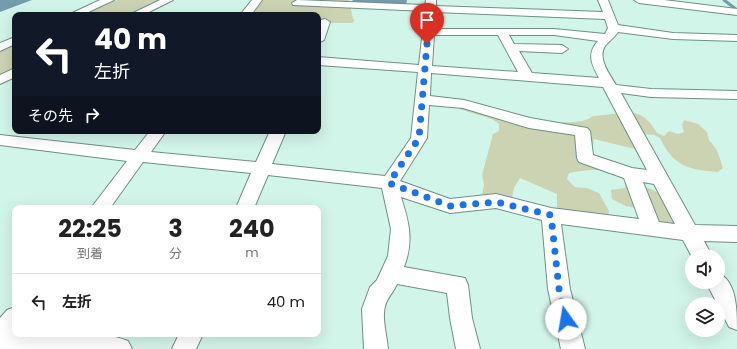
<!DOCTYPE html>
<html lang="ja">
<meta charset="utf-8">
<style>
:root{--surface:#fff;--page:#f2f2f2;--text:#222;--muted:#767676;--line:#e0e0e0}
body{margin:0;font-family:Poppins,"Noto Sans JP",sans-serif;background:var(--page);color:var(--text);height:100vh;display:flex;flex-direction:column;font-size:15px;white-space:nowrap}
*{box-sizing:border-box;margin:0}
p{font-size:13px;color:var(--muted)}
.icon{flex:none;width:22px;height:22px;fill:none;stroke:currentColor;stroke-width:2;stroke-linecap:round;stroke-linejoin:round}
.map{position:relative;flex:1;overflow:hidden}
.drawer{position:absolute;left:12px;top:205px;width:309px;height:132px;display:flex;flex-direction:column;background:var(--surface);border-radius:8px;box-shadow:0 4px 16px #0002}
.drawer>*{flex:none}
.top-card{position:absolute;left:12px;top:12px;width:309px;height:122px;border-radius:8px;box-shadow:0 4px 16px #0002;background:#111827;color:#fff;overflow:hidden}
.controls{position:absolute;left:685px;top:249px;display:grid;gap:8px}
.controls a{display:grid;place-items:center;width:40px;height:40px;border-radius:50%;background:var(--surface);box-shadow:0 4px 16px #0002;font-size:20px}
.pin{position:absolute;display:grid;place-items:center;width:34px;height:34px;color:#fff;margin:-41px -17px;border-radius:50% 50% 50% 0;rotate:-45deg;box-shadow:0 0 4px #0007}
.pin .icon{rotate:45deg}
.me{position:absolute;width:44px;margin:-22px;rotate:347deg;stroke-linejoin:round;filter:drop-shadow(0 0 3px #0008)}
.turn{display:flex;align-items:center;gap:14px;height:84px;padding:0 16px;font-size:18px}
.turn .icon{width:52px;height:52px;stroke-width:2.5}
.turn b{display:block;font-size:28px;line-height:34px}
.then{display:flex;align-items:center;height:38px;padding:0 16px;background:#0003;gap:8px;font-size:15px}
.eta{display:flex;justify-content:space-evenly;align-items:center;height:68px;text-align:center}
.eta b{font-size:24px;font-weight:700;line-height:28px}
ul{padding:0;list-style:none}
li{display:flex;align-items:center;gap:12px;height:56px;padding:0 16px;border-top:1px solid var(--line)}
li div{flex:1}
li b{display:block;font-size:15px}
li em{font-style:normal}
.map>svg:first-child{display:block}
</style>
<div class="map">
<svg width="737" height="349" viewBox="0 0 737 349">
<rect width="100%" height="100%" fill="#d2f5e9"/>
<g fill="#cbd3b3">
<path d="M 117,0 L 165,0 L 131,15 L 80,15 Z"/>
<path d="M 259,0 L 349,0 L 353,19 L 355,20 L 352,23 L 329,23 L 318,20 L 318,15 L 251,15 Z"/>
<path d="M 15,44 L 15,71 L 0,78 L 0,50 Z"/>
<path d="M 462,106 C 487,111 575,133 593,116 C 621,115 640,102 657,133 L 664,136 L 669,131 L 678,134 L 684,132 L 682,125 L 684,120 L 698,124 L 707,132 L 709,140 L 717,150 L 723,168 L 718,172 C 689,170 673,166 660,138 L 654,135 L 639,134 L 634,141 L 635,149 L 594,139 L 591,156 L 630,180 L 657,192 L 668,204 L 678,223 L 674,230 L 656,226 L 640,209 L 626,206 L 612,199 L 611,190 L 625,188 L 625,180 C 607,167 590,169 569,173 L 567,179 L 575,187 L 587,188 L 599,193 L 609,211 L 607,221 L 566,217 L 557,209 L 557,194 L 520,178 L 514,188 L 511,203 L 481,200 L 484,185 L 482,175 L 493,134 L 499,131 L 499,124 L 492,119 L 459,109 Z"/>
</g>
<g fill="#749cac">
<path d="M 0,0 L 32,0 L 0,12 Z"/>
<path d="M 353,0 L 407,0 L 406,6 L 351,3 Z"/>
</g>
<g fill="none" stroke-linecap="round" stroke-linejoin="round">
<path stroke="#749cac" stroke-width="3" d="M 724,0 L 737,10"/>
<defs>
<g id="minor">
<path d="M 100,0 L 114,0 L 82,15 L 68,15 Z"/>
<path d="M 160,0 L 173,0 L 143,15 L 129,15 Z"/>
<path d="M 252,0 L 262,0 L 251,15 L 240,15 Z"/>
<path d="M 297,0 L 425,5 L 426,0 L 436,0 L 436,6 L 603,12 L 598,0 L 608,0 L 618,25 L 673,33 L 737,35 L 737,41 L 673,39 L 618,32 C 614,38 609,41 605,46 C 597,58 610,75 616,85 L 651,89 L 737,91 L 737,99 L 651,97 L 621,93 L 695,225 L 737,226 L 737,242 L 704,241 L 712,256 L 692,257 L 683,240 L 561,224 L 570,289 L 585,349 L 561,349 L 548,289 L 542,220 L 496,208 L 450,213 L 401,197 C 409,222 414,241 404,267 L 465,278 L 468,285 L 472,318 L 480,349 L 456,349 L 450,318 L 447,293 L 397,284 C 394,291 390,295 387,301 C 380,314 387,335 388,349 L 364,349 L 362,309 L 370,287 L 377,280 L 388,256 L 391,229 L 382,188 L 268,175 L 254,208 L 236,208 L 251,173 L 143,162 L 110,208 L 91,208 L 127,161 L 0,145 L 0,135 L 135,150 L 150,131 L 166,131 L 151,152 L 256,162 L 270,131 L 286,131 L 272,164 L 385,176 L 411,138 L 418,72 L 318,65 L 318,57 L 419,65 L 425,11 L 293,5 L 292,3 ZM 435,12 L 605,19 L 608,28 L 605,34 L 554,29 L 434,29 ZM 434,35 L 498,35 L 518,72 L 432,66 ZM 509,35 L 554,35 L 598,41 C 586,54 592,65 599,78 L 532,73 L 519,51 L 562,53 L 568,49 L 562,45 L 514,44 ZM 431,73 L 603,87 L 647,170 L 632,168 L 593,155 L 590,131 L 587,128 L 530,118 L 464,100 L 430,96 ZM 429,105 L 463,108 L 529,128 L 575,135 L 577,158 L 579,162 L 624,178 L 639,219 L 551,208 L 496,194 L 450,199 L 400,181 L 427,138 ZM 643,182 L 654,184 L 675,224 L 659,222 Z"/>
<path d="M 634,0 L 664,0 L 737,9 L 737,15 L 639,3 Z"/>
<path d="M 325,19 L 330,22 L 324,40 L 318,43 L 318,26 L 321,20 Z"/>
<path d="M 15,37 L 15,44 L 0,51 L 0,43 Z"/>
<path d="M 15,68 L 15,77 L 0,84 L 0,75 Z"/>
<path d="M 718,273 C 737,281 737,311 737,330 L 729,327 L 706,282 L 718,282 Z"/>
<path d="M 15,307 L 15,334 C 47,334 100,329 128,341 L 132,349 L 0,349 L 0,318 L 7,310 Z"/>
<path d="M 179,334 L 203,334 L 196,349 L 172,349 Z"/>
</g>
</defs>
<use href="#minor" stroke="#6f9085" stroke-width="2"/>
<use href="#minor" fill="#fff" fill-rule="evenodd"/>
</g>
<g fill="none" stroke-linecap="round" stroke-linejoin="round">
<path stroke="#1a73e8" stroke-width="7" stroke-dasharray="0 12.6" d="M 427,44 L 419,138 L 389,183 L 450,206 L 496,202 L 551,215 L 559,289 L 566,319"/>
</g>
</svg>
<div class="controls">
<a><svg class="icon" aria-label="sound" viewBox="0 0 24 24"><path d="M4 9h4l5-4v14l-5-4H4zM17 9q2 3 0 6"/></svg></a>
<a><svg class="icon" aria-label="layers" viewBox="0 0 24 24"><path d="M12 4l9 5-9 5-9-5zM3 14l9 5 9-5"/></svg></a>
</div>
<div class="pin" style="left:427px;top:44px;background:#d93025"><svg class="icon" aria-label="arrive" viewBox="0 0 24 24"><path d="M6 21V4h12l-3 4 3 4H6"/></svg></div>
<svg class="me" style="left:566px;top:319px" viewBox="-20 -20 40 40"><circle r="19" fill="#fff"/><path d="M0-13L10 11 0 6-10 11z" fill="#1a73e8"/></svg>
<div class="top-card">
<div class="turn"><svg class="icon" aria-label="left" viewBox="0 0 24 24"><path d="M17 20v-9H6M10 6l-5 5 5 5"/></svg><div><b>40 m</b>左折</div></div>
<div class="then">その先<svg class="icon" aria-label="right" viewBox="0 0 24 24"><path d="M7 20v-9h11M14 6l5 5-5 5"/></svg></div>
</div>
<section class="drawer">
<div class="eta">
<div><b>22:25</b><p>到着</p></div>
<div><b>3</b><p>分</p></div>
<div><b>240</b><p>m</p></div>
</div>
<ul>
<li><svg class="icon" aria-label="left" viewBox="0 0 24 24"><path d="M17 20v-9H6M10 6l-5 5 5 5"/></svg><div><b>左折</b></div><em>40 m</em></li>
</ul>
</section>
</div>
